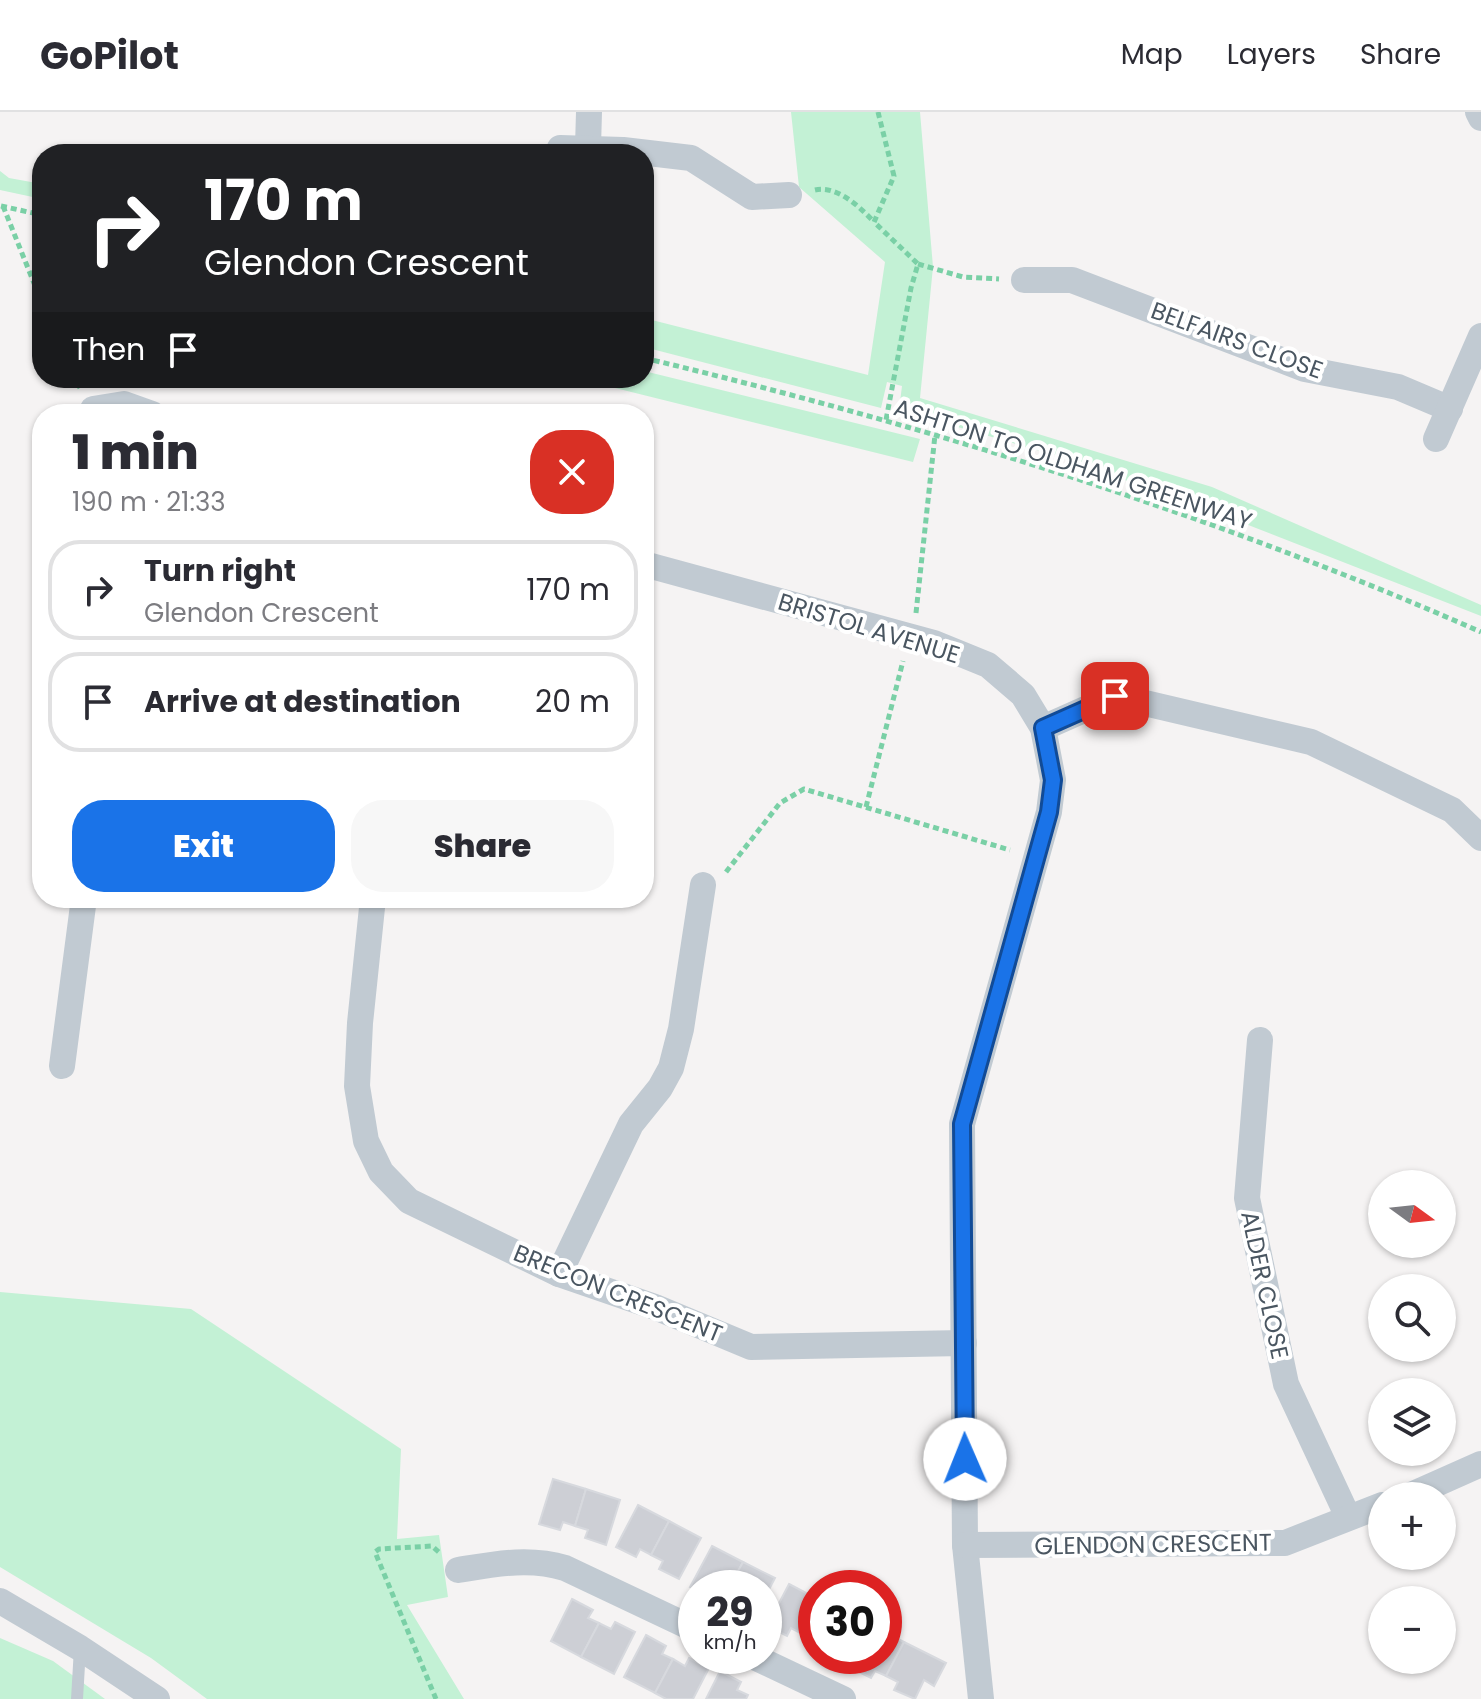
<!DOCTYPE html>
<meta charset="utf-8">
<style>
:root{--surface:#fff;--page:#f7f7f7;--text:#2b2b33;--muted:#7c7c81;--line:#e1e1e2;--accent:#1a73e8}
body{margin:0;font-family:Poppins,sans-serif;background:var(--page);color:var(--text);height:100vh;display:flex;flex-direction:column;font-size:30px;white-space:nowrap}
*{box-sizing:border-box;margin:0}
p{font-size:26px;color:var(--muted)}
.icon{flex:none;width:44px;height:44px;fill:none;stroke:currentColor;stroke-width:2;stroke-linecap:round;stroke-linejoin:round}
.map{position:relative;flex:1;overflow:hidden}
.drawer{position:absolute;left:32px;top:292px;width:622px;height:504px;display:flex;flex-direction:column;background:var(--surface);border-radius:32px;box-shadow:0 2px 6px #0004}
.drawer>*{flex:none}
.top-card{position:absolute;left:32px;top:32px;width:622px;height:244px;border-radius:32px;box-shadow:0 2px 6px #0004;background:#202124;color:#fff;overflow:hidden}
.needle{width:52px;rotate:105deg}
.buttons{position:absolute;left:1368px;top:1058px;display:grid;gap:16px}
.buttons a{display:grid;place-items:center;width:88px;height:88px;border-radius:50%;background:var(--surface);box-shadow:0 2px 6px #0004;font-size:40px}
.speed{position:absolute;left:678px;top:1458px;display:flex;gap:16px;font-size:40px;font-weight:700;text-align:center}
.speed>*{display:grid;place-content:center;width:104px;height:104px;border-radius:50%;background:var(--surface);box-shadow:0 2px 6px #0004;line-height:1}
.speed small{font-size:20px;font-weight:400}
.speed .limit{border:12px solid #d22;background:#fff;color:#111}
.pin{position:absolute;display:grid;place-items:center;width:68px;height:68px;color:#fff;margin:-34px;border-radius:16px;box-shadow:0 4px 12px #0006}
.me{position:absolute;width:88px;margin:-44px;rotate:359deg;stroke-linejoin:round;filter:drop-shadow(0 0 6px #0008)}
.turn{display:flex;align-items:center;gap:28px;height:168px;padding:0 40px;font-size:36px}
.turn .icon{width:104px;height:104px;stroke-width:2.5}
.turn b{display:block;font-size:56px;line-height:68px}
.then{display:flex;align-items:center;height:76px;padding:0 40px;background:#0003;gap:16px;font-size:30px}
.round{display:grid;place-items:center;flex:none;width:84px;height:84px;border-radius:32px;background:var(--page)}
.head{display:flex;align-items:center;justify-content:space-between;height:136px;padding:0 40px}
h1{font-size:48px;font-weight:800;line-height:60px}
.action{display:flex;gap:16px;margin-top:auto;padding:16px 40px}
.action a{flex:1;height:92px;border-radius:32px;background:var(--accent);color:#fff;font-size:32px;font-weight:800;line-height:92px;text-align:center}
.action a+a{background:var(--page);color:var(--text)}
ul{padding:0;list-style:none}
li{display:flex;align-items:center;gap:24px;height:100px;margin:0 16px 12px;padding:0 24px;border:4px solid var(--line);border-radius:32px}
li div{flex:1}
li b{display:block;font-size:30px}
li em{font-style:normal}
header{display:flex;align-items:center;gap:48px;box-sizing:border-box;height:112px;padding:0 40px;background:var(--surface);border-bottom:2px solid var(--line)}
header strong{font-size:38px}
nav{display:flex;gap:44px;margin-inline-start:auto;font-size:28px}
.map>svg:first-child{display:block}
</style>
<header>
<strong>GoPilot</strong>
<nav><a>Map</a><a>Layers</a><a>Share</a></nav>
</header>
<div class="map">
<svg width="1481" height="1587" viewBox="0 0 1481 1587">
<rect width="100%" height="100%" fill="#f5f3f3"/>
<g fill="#c3f1d5">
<path d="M 791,0 L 920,0 L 933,155 L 920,286 L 1212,375 L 1481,493 L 1481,504 L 1238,409 L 1061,345 L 899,298 L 902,274 L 887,270 L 881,296 L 644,235 L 644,206 L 868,263 L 885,150 L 799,75 Z"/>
<path d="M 0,59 L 9,66 L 42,72 L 42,87 L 0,78 Z"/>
<path d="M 644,259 L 920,327 L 913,350 L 575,266 L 644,266 Z"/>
<path d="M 0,1180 L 191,1197 L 401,1337 L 397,1427 L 439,1423 L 448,1485 L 407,1493 L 464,1587 L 207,1587 L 151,1546 L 0,1455 Z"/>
<path d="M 0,1526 L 53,1549 L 105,1587 L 0,1587 Z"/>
</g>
<g fill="#cdcfd5" stroke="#d7d9de" stroke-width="2">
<path d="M 553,1367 L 586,1377 L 575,1414 L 563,1410 L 560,1418 L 539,1412 Z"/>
<path d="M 586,1377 L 620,1388 L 606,1433 L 585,1426 L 588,1418 L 575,1414 Z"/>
<path d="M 638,1393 L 669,1409 L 651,1443 L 640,1437 L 636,1445 L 616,1435 Z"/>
<path d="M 669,1409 L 701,1426 L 679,1467 L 659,1457 L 663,1449 L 651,1443 Z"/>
<path d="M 712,1434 L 743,1450 L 729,1476 L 696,1478 L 690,1475 Z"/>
<path d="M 743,1450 L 775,1466 L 764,1487 L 764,1476 L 729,1476 Z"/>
<path d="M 789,1472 L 816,1486 L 816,1495 L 802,1522 L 791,1516 L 787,1524 L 767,1514 Z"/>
<path d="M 572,1487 L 593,1498 L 588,1506 L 599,1511 L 581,1545 L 551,1529 Z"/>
<path d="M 816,1495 L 816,1539 L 810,1536 L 814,1528 L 802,1522 Z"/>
<path d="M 615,1510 L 635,1520 L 614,1562 L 581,1545 L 599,1511 L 611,1517 Z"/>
<path d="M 884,1520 L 904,1530 L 886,1564 L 875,1559 L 871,1566 L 851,1556 L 857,1544 L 884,1544 Z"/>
<path d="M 646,1523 L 666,1534 L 662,1542 L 673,1547 L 655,1581 L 624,1565 Z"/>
<path d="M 904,1530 L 946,1551 L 934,1574 L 924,1568 L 915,1587 L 894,1578 L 898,1570 L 886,1564 Z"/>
<path d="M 689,1546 L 709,1556 L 693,1587 L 666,1587 L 655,1581 L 673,1547 L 685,1554 Z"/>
<path d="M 720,1559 L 741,1570 L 737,1578 L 748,1583 L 746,1587 L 706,1587 Z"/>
</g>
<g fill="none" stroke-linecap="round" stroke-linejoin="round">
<g stroke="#7ad0a6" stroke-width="5" stroke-dasharray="6 4" stroke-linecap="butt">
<path d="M 878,0 L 894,64 L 874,110 L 918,152 L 911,176 L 886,308"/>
<path d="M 815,78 C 837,73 860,95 874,110"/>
<path d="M 1,94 L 42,103"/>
<path d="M 3,94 L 42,191"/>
<path d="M 918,152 L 963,165 L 999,167"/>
<path d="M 644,246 C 929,314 1213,402 1481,520"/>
<path d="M 74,266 L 80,276"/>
<path d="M 916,501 L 935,323"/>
<path d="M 866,695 L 903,549"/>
<path d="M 726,760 L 780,691 L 804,677 L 1010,738"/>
<path d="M 436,1587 L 375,1440 L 379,1437 L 432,1434 L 440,1441"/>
</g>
<path stroke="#c1cad2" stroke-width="12" d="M 77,1587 L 80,1536"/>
<g stroke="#c1cad2" stroke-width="26">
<path d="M 1478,0 L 1481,6"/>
<path d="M 588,35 L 589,0"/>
<path d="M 560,36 L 623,38 L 691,46 L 752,85 L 789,83"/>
<path d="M 1024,168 L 1072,168 L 1305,257 L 1398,275 L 1450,297"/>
<path d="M 93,302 L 93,297 L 124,292 L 152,302"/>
<path d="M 1436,327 L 1481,224"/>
<path d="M 644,452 L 934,531 L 988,553 L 1023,583 L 1043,616 L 1053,668 L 1049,700 L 962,1012 L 965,1433 L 981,1587"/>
<path d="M 1043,616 L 1115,584 L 1311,630 L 1452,698 L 1481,726"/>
<path d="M 373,786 L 360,911 L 357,974 L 366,1029 L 381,1060 L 409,1089 L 559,1162 L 655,1195 L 751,1235 L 964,1231"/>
<path d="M 1260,928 L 1247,1086 L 1286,1272 L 1348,1405"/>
<path d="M 62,954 L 84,786"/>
<path d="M 559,1162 L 631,1012 L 660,976 L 671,956 L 681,917 L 703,773"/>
<path d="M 1409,1384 L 1481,1352"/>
<path d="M 965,1433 L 1285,1431 L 1382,1393"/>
<path d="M 458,1458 C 495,1452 529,1445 565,1456 L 696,1518"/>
<path d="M 0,1489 L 80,1536 L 157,1587"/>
<path d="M 752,1544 L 843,1587"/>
</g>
</g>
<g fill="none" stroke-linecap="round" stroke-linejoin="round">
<defs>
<path id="route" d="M 965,1347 L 962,1012 L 1049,700 L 1053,668 L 1043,616 L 1115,584"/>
</defs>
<use href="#route" stroke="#114b97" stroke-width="20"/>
<use href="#route" stroke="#1a73e8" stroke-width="14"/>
</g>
<g text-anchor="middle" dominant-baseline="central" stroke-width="8" stroke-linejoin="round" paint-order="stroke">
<g font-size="24" fill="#4a5661" stroke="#fff">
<text transform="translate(1237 228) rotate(20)">BELFAIRS CLOSE</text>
<text transform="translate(1073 352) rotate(18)">ASHTON TO OLDHAM GREENWAY</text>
<text transform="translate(869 516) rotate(17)">BRISTOL AVENUE</text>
<text transform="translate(1265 1173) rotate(78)">ALDER CLOSE</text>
<text transform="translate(618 1181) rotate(22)">BRECON CRESCENT</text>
<text transform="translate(1153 1432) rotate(-1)">GLENDON CRESCENT</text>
</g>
</g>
</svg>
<div class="buttons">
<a><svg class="needle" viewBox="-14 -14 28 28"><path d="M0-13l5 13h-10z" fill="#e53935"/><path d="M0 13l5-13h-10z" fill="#7c7c81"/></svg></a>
<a><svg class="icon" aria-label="search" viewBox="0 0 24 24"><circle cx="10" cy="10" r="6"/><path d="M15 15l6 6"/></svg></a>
<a><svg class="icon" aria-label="layers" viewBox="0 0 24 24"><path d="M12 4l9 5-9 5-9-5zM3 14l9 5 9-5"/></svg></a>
<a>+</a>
<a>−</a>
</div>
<div class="speed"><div>29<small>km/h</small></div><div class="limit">30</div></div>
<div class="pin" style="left:1115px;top:584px;background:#d93025"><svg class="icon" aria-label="arrive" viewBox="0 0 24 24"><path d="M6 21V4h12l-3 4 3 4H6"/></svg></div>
<svg class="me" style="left:965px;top:1347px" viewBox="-20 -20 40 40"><circle r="19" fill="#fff"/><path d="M0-13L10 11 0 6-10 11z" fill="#1a73e8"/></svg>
<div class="top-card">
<div class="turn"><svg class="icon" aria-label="right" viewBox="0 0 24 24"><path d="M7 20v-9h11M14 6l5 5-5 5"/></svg><div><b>170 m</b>Glendon Crescent</div></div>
<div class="then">Then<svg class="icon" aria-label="arrive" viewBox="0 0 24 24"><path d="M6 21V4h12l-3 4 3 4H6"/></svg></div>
</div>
<section class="drawer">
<div class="head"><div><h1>1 min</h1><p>190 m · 21:33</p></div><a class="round" style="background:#d93025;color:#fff"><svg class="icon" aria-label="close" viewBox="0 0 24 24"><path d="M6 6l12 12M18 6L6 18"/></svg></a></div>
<ul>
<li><svg class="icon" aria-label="right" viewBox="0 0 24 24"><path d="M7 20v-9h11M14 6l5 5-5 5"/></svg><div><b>Turn right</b><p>Glendon Crescent</p></div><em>170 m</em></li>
<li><svg class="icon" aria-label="arrive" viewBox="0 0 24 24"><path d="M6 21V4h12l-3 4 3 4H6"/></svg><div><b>Arrive at destination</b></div><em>20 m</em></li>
</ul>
<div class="action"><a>Exit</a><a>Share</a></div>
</section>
</div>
